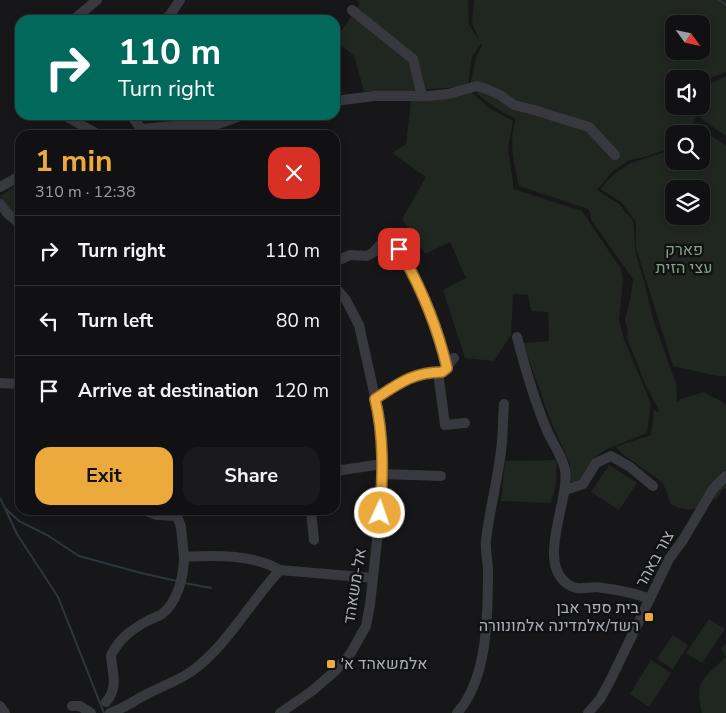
<!DOCTYPE html>
<meta charset="utf-8">
<style>
:root{--surface:#111113;--page:#1a1a1c;--text:#f1f3f6;--muted:#9c9da0;--line:#303133;--accent:#ecaa3c}
body{margin:0;font-family:"Nunito Sans",Heebo,sans-serif;background:var(--page);color:var(--text);height:100vh;display:flex;flex-direction:column;font-size:19px;white-space:nowrap}
*{box-sizing:border-box;margin:0}
p{font-size:16px;color:var(--muted)}
.icon{flex:none;width:28px;height:28px;fill:none;stroke:currentColor;stroke-width:2;stroke-linecap:round;stroke-linejoin:round}
.map{position:relative;flex:1;overflow:hidden}
.details{position:absolute;left:15px;top:130px;width:325px;height:385px;display:flex;flex-direction:column;background:var(--surface);border-radius:15px;box-shadow:0 2px 8px #0003,0 0 0 1px var(--line)}
.details>*{flex:none}
.banner{position:absolute;left:15px;top:15px;width:325px;height:105px;border-radius:15px;box-shadow:0 2px 8px #0003,0 0 0 1px var(--line);background:#00695c;color:#fff;overflow:hidden}
.needle{width:32px;rotate:123deg}
.buttons{position:absolute;left:665px;top:15px;display:grid;gap:10px}
.buttons a{display:grid;place-items:center;width:45px;height:45px;border-radius:10px;background:var(--surface);box-shadow:0 2px 8px #0003,0 0 0 1px var(--line);font-size:25px}
.pin{position:absolute;display:grid;place-items:center;width:42px;height:42px;color:#fff;margin:-21px;border-radius:10px;box-shadow:0 2px 8px #0006}
.me{position:absolute;width:55px;margin:-28px;rotate:3deg;stroke-linejoin:round;filter:drop-shadow(0 0 4px #0008)}
.turn{display:flex;align-items:center;gap:18px;height:105px;padding:0 20px;font-size:22px}
.turn .icon{width:65px;height:65px;stroke-width:2.5}
.turn b{display:block;font-size:35px;line-height:42px}
.round{display:grid;place-items:center;flex:none;width:52px;height:52px;border-radius:15px;background:var(--page)}
.summary{display:flex;align-items:center;justify-content:space-between;height:85px;padding:0 20px}
h1{font-size:30px;font-weight:700;line-height:38px;color:var(--accent)}
.cta{display:flex;gap:10px;margin-top:auto;padding:10px 20px}
.cta a{flex:1;height:58px;border-radius:15px;background:var(--accent);color:#111;font-size:20px;font-weight:700;line-height:58px;text-align:center}
.cta a+a{background:var(--page);color:var(--text)}
ul{padding:0;list-style:none}
li{display:flex;align-items:center;gap:15px;height:70px;padding:0 20px;border-top:1px solid var(--line)}
li div{flex:1}
li b{display:block;font-size:19px}
li em{font-style:normal}
.map>svg:first-child{display:block}
</style>
<div class="map">
<svg width="726" height="713" viewBox="0 0 726 713">
<rect width="100%" height="100%" fill="#171719"/>
<g fill="#1f2720" fill-rule="evenodd">
<path d="M 356,0 L 468,0 L 469,25 L 479,40 L 472,23 L 474,0 L 726,0 L 726,72 L 701,82 L 701,79 L 674,79 L 674,106 L 699,106 L 698,114 L 687,134 L 674,134 L 674,147 L 641,158 L 629,160 L 612,172 L 597,190 L 619,204 L 633,221 L 636,254 L 644,281 L 653,319 L 676,384 L 677,402 L 681,399 L 704,392 L 726,404 L 726,488 L 722,490 L 717,499 L 707,498 C 696,513 686,512 671,504 L 663,483 L 625,456 L 615,447 L 651,435 L 654,409 L 657,412 L 659,410 L 646,386 L 627,338 L 628,330 L 625,320 L 631,296 L 633,279 L 591,220 L 591,214 L 588,209 L 519,186 C 514,163 508,141 516,119 C 498,110 484,101 470,86 L 476,57 L 482,46 L 481,44 L 472,56 L 468,86 L 411,91 L 364,91 L 354,56 L 335,40 L 360,3 ZM 674,24 L 701,24 L 701,51 L 674,51 Z"/>
<path d="M 726,76 L 726,136 L 700,118 L 703,112 L 701,88 Z"/>
<path d="M 470,91 L 489,108 L 513,121 L 508,148 L 514,189 L 582,211 L 621,269 L 623,279 L 619,320 L 624,339 L 651,404 L 647,433 L 607,449 L 595,457 L 577,484 L 570,481 L 570,464 L 551,422 L 523,343 L 549,341 L 548,312 L 531,311 L 528,295 L 513,294 L 511,335 L 494,361 L 465,358 L 443,290 L 466,278 L 450,242 L 425,254 L 402,219 L 426,177 L 392,153 L 406,144 L 411,101 Z"/>
<path d="M 694,124 L 726,146 L 726,376 L 717,376 L 673,366 L 636,248 L 636,222 L 621,202 L 600,189 L 614,174 L 631,163 L 674,149 L 674,161 L 701,161 L 701,134 L 689,134 ZM 674,189 L 701,189 L 701,216 L 674,216 Z"/>
<path d="M 20,183 L 20,223 L 4,212 L 0,196 Z"/>
<path d="M 557,460 L 556,483 L 551,503 L 501,501 L 505,461 Z"/>
<path d="M 609,465 L 637,483 L 619,510 L 591,492 Z"/>
<path d="M 709,619 L 725,629 L 702,663 L 686,653 Z"/>
<path d="M 673,635 L 688,645 L 673,669 L 657,659 Z"/>
<path d="M 726,644 L 726,713 L 702,713 C 694,680 703,679 726,657 L 721,649 Z"/>
<path d="M 651,660 L 671,673 L 649,707 L 630,694 Z"/>
</g>
<g fill="none" stroke-linecap="round" stroke-linejoin="round">
<g stroke="#2d363d" stroke-width="2">
<path d="M 719,0 L 726,5"/>
<path d="M 0,498 L 17,534 L 58,597 L 104,713"/>
<path d="M 6,509 L 19,521 L 47,535 L 79,556 L 141,573 L 177,581"/>
<path d="M 184,583 L 211,588"/>
</g>
<g stroke="#38393e" stroke-width="10">
<path d="M 352,10 L 413,59 L 422,96"/>
<path d="M 73,20 L 97,0"/>
<path d="M 164,20 L 170,15 L 180,0"/>
<path d="M 335,101 L 374,96 L 428,96 L 448,94 L 477,86 L 484,88 L 500,95 L 514,105 L 534,110 L 589,127 L 615,155"/>
<path d="M 64,115 L 99,135"/>
<path d="M 131,115 L 145,134"/>
<path d="M 142,129 L 183,125 L 218,124 L 243,115"/>
<path d="M 0,187 L 20,176"/>
<path d="M 0,204 L 8,214 L 20,224"/>
<path d="M 335,262 L 350,255 L 367,256 L 374,252 L 388,235 L 392,237 C 416,278 437,320 447,368"/>
<path d="M 517,337 C 525,368 534,399 546,428 C 551,442 562,454 565,470 C 570,500 537,560 566,583 C 578,593 589,585 603,588 C 619,590 635,593 650,599"/>
<path d="M 438,372 L 445,425 L 465,423"/>
<path d="M 0,383 L 20,384"/>
<path d="M 375,399 C 400,383 412,373 442,372 L 454,358"/>
<path d="M 335,471 L 383,464"/>
<path d="M 383,474 L 441,476"/>
<path d="M 565,490 L 583,484 L 596,463 L 611,456 L 630,467 L 653,486"/>
<path d="M 143,510 L 157,515 L 177,516 L 181,527 L 184,557"/>
<path d="M 311,510 L 314,540"/>
<path d="M 106,702 C 119,687 112,673 111,655 C 120,638 131,630 147,621 C 152,618 158,617 162,614 C 178,602 184,575 184,557 C 215,555 252,554 280,570 L 373,578"/>
<path d="M 0,706 L 5,713"/>
<path d="M 72,706 L 80,706 L 91,713"/>
<path d="M 110,713 C 125,708 133,701 147,694 C 162,686 178,681 192,671 C 227,646 250,602 280,570"/>
<path d="M 280,713 L 312,691 L 335,671 L 349,656 L 366,626 L 370,605 L 380,513 L 383,464 L 379,415 L 359,325 L 346,300 L 335,287"/>
<path d="M 457,713 C 488,679 488,614 488,571 C 488,561 485,550 486,540 C 490,507 499,475 502,442 C 503,430 503,417 504,404"/>
<path d="M 588,713 L 600,699 L 610,681 L 669,559 L 683,540 L 713,489 L 726,476"/>
</g>
</g>
<g fill="none" stroke-linecap="round" stroke-linejoin="round">
<defs>
<path id="route" d="M 380,513 C 383,475 384,436 375,399 C 398,384 413,372 442,372 L 447,368 C 437,325 421,287 399,249"/>
</defs>
<use href="#route" stroke="#996e27" stroke-width="12"/>
<use href="#route" stroke="#ecaa3c" stroke-width="9"/>
</g>
<g fill="#ecaa3c" stroke="#121214" stroke-width="2">
<rect x="644" y="612" width="10" height="10" rx="2.5"/>
<rect x="326" y="659" width="10" height="10" rx="2.5"/>
</g>
<g text-anchor="middle" dominant-baseline="central" stroke-width="5" stroke-linejoin="round" paint-order="stroke">
<g font-size="16" fill="#81a382" stroke="#121214">
<text x="684" y="250">פארק<tspan x="684" dy="18">עצי הזית</tspan></text>
</g>
<g font-size="16" fill="#aaafb8" stroke="#121214">
<text transform="translate(655 559) rotate(-61)">צור באהר</text>
<text transform="translate(355 586) rotate(-81)">אל-משאהד</text>
</g>
<g font-size="16" fill="#aaafb8" stroke="#121214" text-anchor="end">
<text x="639" y="608">בית ספר אבן<tspan x="639" dy="18">רשד/אלמדינה אלמונוורה</tspan></text>
<text x="341" y="664" text-anchor="start">אלמשאהד א׳</text>
</g>
</g>
</svg>
<div class="buttons">
<a><svg class="needle" viewBox="-14 -14 28 28"><path d="M0-13l5 13h-10z" fill="#e53935"/><path d="M0 13l5-13h-10z" fill="#9c9da0"/></svg></a>
<a><svg class="icon" aria-label="sound" viewBox="0 0 24 24"><path d="M4 9h4l5-4v14l-5-4H4zM17 9q2 3 0 6"/></svg></a>
<a><svg class="icon" aria-label="search" viewBox="0 0 24 24"><circle cx="10" cy="10" r="6"/><path d="M15 15l6 6"/></svg></a>
<a><svg class="icon" aria-label="layers" viewBox="0 0 24 24"><path d="M12 4l9 5-9 5-9-5zM3 14l9 5 9-5"/></svg></a>
</div>
<div class="pin" style="left:399px;top:249px;background:#d93025"><svg class="icon" aria-label="arrive" viewBox="0 0 24 24"><path d="M6 21V4h12l-3 4 3 4H6"/></svg></div>
<svg class="me" style="left:380px;top:513px" viewBox="-20 -20 40 40"><circle r="17" fill="#ecaa3c" stroke="#fff" stroke-width="3"/><path d="M0-11L8 9 0 5-8 9z" fill="#fff"/></svg>
<div class="banner">
<div class="turn"><svg class="icon" aria-label="right" viewBox="0 0 24 24"><path d="M7 20v-9h11M14 6l5 5-5 5"/></svg><div><b>110 m</b>Turn right</div></div>
</div>
<section class="details">
<div class="summary"><div><h1>1 min</h1><p>310 m · 12:38</p></div><a class="round" style="background:#d93025;color:#fff"><svg class="icon" aria-label="close" viewBox="0 0 24 24"><path d="M6 6l12 12M18 6L6 18"/></svg></a></div>
<ul>
<li><svg class="icon" aria-label="right" viewBox="0 0 24 24"><path d="M7 20v-9h11M14 6l5 5-5 5"/></svg><div><b>Turn right</b></div><em>110 m</em></li>
<li><svg class="icon" aria-label="left" viewBox="0 0 24 24"><path d="M17 20v-9H6M10 6l-5 5 5 5"/></svg><div><b>Turn left</b></div><em>80 m</em></li>
<li><svg class="icon" aria-label="arrive" viewBox="0 0 24 24"><path d="M6 21V4h12l-3 4 3 4H6"/></svg><div><b>Arrive at destination</b></div><em>120 m</em></li>
</ul>
<div class="cta"><a>Exit</a><a>Share</a></div>
</section>
</div>
